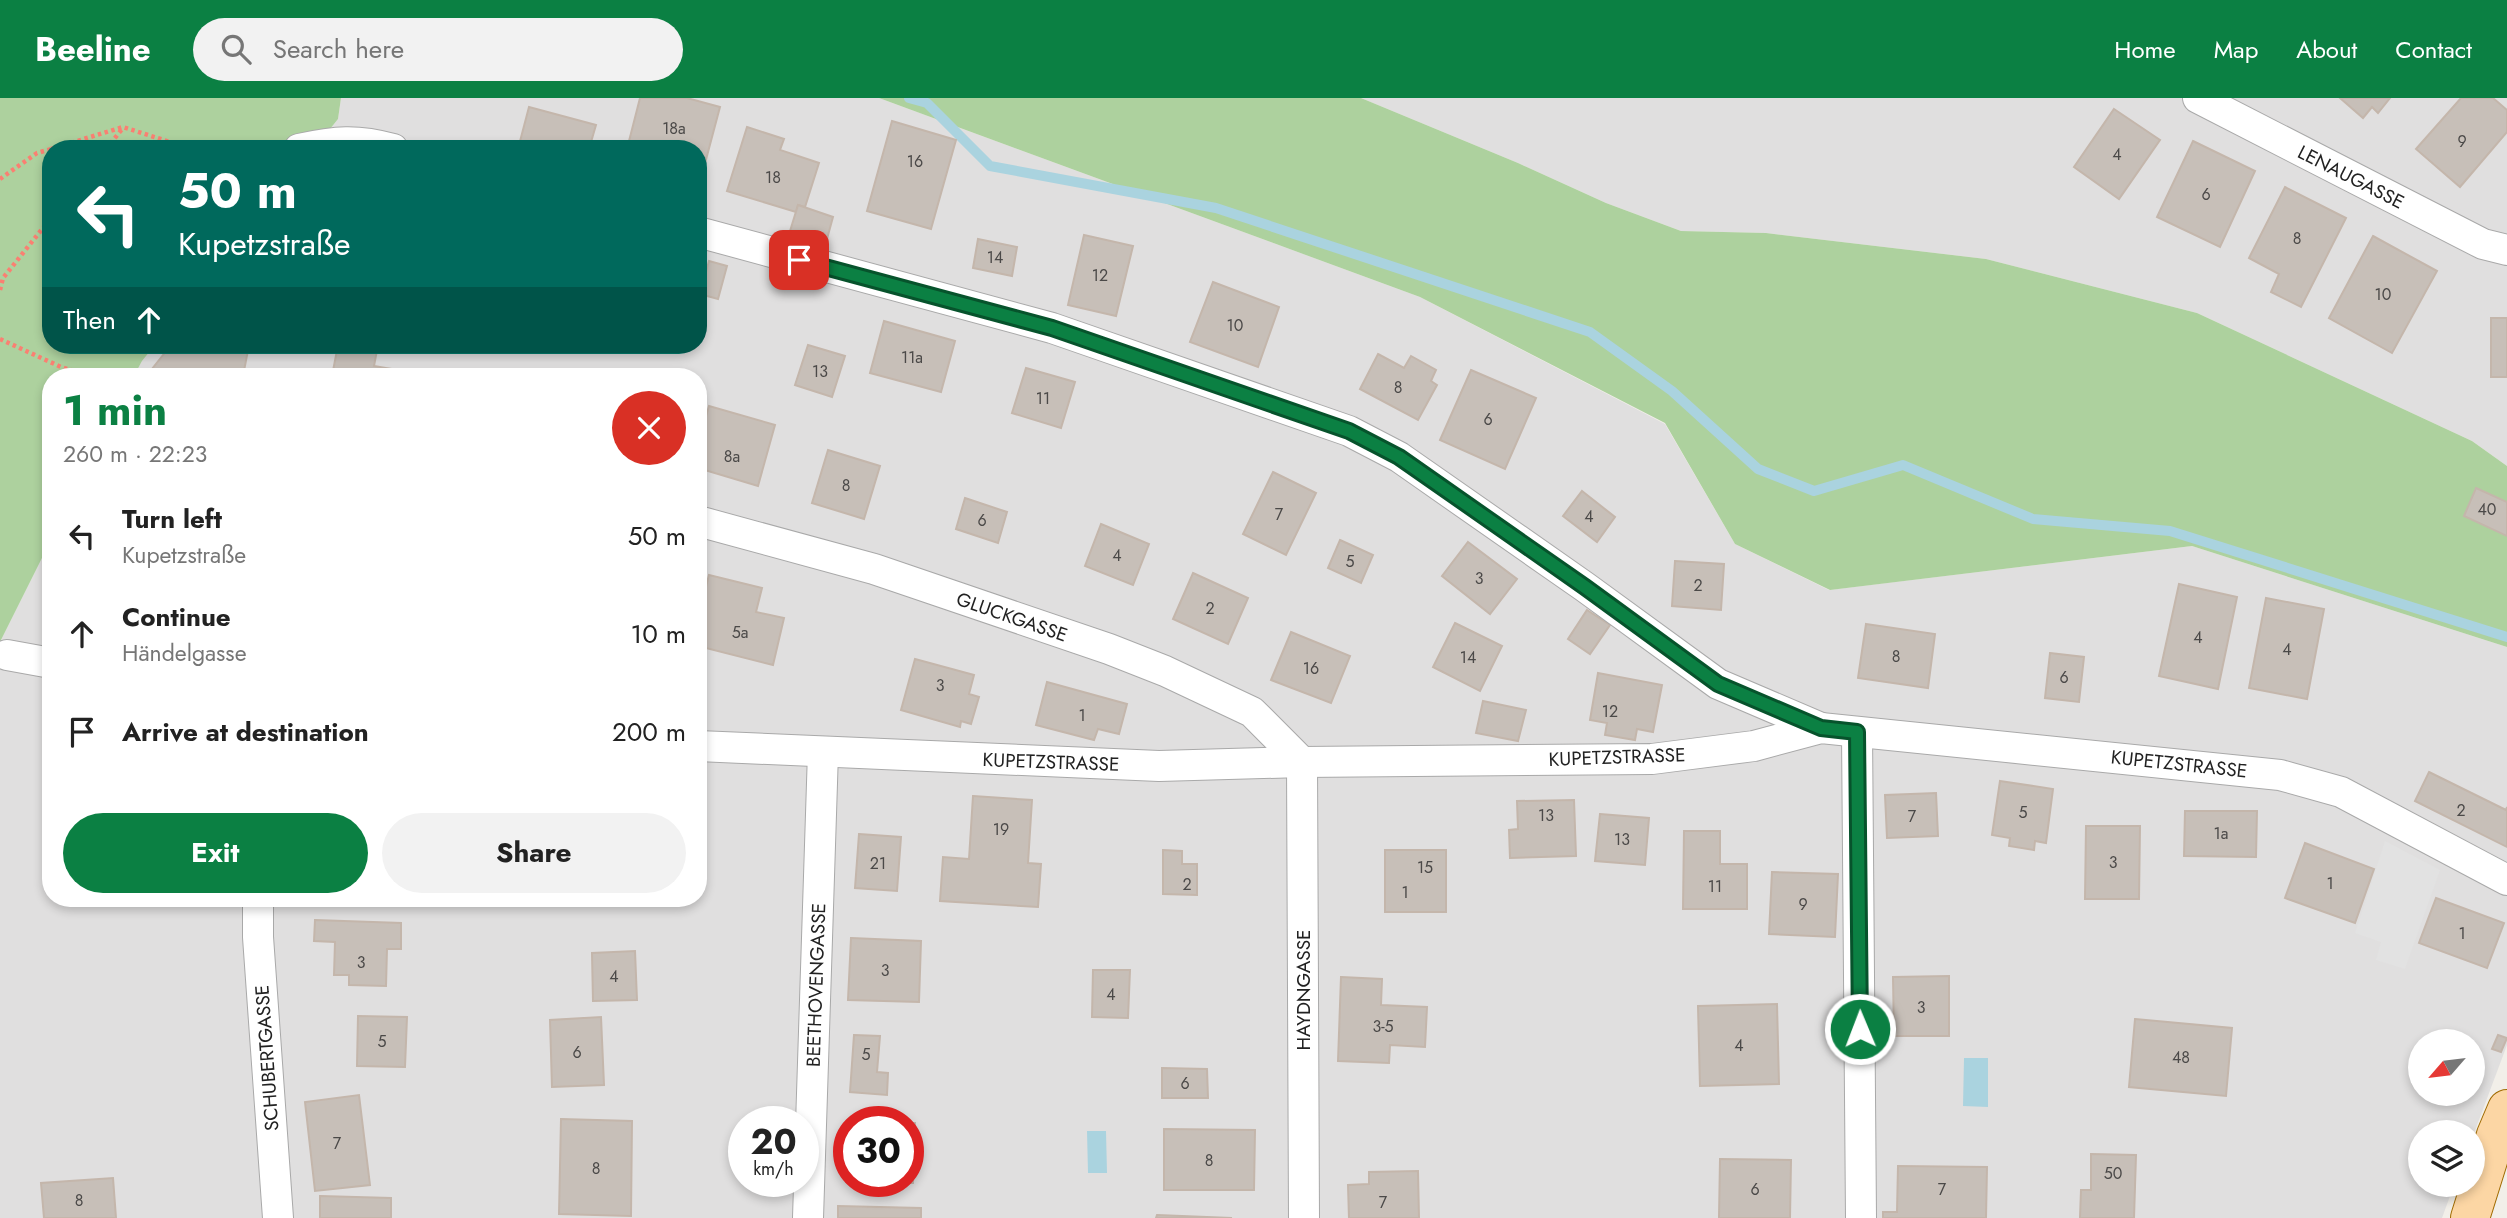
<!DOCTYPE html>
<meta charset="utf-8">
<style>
:root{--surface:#fff;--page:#f2f2f2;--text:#222;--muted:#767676;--accent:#0b8043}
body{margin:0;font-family:Jost,sans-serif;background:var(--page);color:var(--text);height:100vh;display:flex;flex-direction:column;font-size:26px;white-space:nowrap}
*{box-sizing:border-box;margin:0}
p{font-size:23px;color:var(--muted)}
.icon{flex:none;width:38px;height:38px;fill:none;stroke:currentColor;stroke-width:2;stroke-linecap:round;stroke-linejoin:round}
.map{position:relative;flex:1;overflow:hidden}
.drawer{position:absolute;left:42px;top:270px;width:665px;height:539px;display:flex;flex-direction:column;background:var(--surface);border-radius:28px;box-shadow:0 4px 10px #0003}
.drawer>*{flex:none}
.top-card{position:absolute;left:42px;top:42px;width:665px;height:214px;border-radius:28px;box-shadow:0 4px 10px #0003;background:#00695c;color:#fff;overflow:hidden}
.needle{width:46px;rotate:242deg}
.controls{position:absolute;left:2408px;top:931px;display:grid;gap:14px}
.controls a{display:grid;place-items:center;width:77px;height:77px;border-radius:50%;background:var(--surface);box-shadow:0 4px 10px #0003;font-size:35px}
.speed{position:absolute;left:728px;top:1008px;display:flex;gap:14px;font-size:35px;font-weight:700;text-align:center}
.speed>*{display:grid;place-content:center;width:91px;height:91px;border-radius:50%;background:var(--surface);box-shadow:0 4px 10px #0003;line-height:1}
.speed small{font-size:18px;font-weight:400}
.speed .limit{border:10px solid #d22;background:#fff;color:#111}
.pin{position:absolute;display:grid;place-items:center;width:60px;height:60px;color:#fff;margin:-30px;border-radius:14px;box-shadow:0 4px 10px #0006}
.me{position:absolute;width:77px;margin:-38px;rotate:359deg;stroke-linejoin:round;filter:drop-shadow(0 0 5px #0008)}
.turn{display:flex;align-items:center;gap:24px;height:147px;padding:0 21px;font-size:32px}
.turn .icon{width:91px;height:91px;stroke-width:2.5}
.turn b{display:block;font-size:49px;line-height:60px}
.then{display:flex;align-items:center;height:66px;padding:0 21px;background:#0003;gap:14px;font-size:26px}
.round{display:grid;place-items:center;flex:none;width:74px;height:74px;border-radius:37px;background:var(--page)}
.overview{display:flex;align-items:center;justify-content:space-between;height:119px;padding:0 21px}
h1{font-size:42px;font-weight:700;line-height:52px;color:var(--accent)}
.cta{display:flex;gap:14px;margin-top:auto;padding:14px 21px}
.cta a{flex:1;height:80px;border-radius:42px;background:var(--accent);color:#fff;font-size:28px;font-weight:700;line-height:80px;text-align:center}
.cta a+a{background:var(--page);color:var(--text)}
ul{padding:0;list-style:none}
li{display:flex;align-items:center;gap:21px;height:98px;padding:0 21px}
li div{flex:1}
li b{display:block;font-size:26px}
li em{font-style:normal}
header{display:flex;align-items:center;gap:42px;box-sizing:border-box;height:98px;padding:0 35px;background:var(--accent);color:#fff}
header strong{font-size:33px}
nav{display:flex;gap:38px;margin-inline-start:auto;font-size:24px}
.search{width:490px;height:63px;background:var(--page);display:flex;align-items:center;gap:18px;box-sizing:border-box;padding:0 24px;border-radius:38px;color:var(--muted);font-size:26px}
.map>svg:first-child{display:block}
</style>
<header>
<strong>Beeline</strong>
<div class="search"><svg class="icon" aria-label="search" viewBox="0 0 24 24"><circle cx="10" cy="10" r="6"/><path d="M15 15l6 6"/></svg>Search here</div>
<nav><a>Home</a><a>Map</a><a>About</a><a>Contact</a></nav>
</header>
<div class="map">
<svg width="2507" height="1120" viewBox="0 0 2507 1120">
<rect width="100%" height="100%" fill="#f2efe9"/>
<g fill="#e0dfdf" fill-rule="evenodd">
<path d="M 341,0 L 879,0 L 1420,199 L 1665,326 L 1735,446 L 1829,492 L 2192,448 L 2507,549 L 2507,947 L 2473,1038 L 2473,1034 L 2420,1034 L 2420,1087 L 2454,1087 L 2442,1120 L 0,1120 L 0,544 L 51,442 L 51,800 L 698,800 L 698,278 L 134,278 L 142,263 L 155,247 L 698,247 L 698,51 L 314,51 L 338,21 ZM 2420,943 L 2473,943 L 2473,996 L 2420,996 ZM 744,1024 L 803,1024 L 803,1083 L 744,1083 ZM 849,1024 L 908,1024 L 908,1083 L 849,1083 Z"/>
<path d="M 1361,0 L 2507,0 L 2507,368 L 2472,343 L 2197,215 L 1986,161 L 1766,135 L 1681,133 L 1606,105 L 1518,65 Z"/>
</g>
<g fill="#add19e">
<path d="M 0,0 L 341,0 L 338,21 L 314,51 L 51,51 L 51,247 L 155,247 L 142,263 L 134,278 L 51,278 L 51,442 L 0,544 Z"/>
<path d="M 879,0 L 1361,0 L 1518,65 L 1606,105 L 1681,133 L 1766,135 L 1986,161 L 2197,215 L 2472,343 L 2507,368 L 2507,549 L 2192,448 L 1830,492 L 1735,446 L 1665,325 L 1420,199 Z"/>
</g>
<path fill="#e2e2e2" d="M 2385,743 L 2440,772 L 2405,871 L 2376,862 L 2381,844 L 2355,835 Z"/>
<g fill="#aad3df">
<path d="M 1964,960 L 1988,960 L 1988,1009 L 1963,1008 Z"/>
<path d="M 1087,1033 L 1106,1033 L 1107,1075 L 1088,1075 Z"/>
</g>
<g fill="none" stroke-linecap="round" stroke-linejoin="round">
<path stroke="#aad3df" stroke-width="10" d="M 909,0 L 927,5 L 990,68 L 1216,110 L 1590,234 L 1672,293 L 1758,371 L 1814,393 L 1903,367 L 2033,421 L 2170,433 L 2507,539"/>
</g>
<g fill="#c7bfb8" stroke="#c4b6ab" stroke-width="2">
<path d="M 640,0 L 687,0 L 720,9 L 699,88 L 698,51 L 627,51 Z"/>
<path d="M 2340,0 L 2390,0 L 2378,15 L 2372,9 L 2363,20 Z"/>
<path d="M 2461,0 L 2493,0 L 2507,12 L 2507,34 L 2460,89 L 2416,51 Z"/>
<path d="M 529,9 L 596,27 L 589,51 L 518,51 Z"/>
<path d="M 2114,11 L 2160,42 L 2119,101 L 2074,69 Z"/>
<path d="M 892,23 L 956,42 L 931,131 L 867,113 Z"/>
<path d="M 747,29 L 784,41 L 780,52 L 819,65 L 805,109 L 798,107 L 796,114 L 727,93 Z"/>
<path d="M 2193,43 L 2255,73 L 2220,149 L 2157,119 Z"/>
<path d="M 2285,89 L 2346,120 L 2301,209 L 2271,194 L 2279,176 L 2249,160 Z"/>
<path d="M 798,107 L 833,119 L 824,152 L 787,143 Z"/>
<path d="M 1084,137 L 1133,148 L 1116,218 L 1068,207 Z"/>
<path d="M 2373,138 L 2437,173 L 2392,255 L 2329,220 Z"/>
<path d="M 978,141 L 1017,149 L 1012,178 L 973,170 Z"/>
<path d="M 709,163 L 727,168 L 718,201 L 700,196 Z"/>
<path d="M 1213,184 L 1279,209 L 1258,269 L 1190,244 Z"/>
<rect x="2491" y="220" width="16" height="59"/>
<path d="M 884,223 L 955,243 L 941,294 L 870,275 Z"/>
<path d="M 171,247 L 249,247 L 243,278 L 174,278 L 152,271 Z"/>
<path d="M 338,247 L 378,247 L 374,268 L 404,273 L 403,278 L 332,278 Z"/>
<path d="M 808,247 L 845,258 L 832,299 L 795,287 Z"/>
<path d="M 1378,256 L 1404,270 L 1411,258 L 1436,272 L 1431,283 L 1437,287 L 1418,322 L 1360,291 Z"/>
<path d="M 1026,270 L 1075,284 L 1061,330 L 1012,315 Z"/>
<path d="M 1471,272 L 1536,300 L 1505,371 L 1440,342 Z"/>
<path d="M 709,308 L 775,327 L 758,388 L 698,370 L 698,346 Z"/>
<path d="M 828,352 L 880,368 L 864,421 L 812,405 Z"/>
<path d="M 1273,374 L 1316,395 L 1286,457 L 1243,436 Z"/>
<path d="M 2476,390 L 2507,404 L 2507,438 L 2464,418 Z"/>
<path d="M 1582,393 L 1615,419 L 1597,444 L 1563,418 Z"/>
<path d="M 965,400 L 1007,414 L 998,445 L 956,431 Z"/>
<path d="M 1101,426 L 1149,446 L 1133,487 L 1085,468 Z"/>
<path d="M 1340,442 L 1373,457 L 1361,485 L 1328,470 Z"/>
<path d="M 1468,444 L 1517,481 L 1490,516 L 1442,478 Z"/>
<path d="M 1675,463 L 1724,466 L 1721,512 L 1672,508 Z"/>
<path d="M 1193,475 L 1248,500 L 1228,546 L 1173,521 Z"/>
<path d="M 709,477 L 762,490 L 756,514 L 784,520 L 773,567 L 698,548 L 698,520 Z"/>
<path d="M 2179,486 L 2237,499 L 2218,591 L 2159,578 Z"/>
<path d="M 2266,500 L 2324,511 L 2307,601 L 2249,590 Z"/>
<path d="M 1587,512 L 1610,527 L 1590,556 L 1568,541 Z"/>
<path d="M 1455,525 L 1502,548 L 1480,593 L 1433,569 Z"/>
<path d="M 1866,526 L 1935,536 L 1928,590 L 1858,580 Z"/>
<path d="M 1291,534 L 1350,558 L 1331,605 L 1271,582 Z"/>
<path d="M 2050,555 L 2084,559 L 2079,604 L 2045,600 Z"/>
<path d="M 915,561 L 974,577 L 969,596 L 979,599 L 971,626 L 961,623 L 960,629 L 901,612 Z"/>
<path d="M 1598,575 L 1662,587 L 1653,634 L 1637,631 L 1635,642 L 1605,637 L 1607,625 L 1590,622 Z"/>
<path d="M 1047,584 L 1127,606 L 1119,636 L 1098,631 L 1094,642 L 1036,627 Z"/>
<path d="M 1483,603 L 1526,612 L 1518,643 L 1476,635 Z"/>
<path d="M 2429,674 L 2506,712 L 2507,709 L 2507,749 L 2415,703 Z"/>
<path d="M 2000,683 L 2053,691 L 2046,745 L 2035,743 L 2034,752 L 2009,748 L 2010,740 L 1992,737 Z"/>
<path d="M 1936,695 L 1938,738 L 1887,740 L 1885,697 Z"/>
<path d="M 973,698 L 1032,702 L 1028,765 L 1041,766 L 1038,809 L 940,803 L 943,759 L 969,761 Z"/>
<path d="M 1574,702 L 1576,758 L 1510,760 L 1509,732 L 1518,731 L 1517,703 Z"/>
<path d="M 2185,713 L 2257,713 L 2256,759 L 2184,758 Z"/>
<path d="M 1600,716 L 1649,720 L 1645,767 L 1595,763 Z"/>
<path d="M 2086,728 L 2140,728 L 2139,801 L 2085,801 Z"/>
<path d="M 1684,733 L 1720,733 L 1720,766 L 1747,766 L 1747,811 L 1683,811 Z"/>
<path d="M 859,736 L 901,739 L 897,793 L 855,790 Z"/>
<path d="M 698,742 L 705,742 L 704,781 L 698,781 Z"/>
<path d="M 2305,745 L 2374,771 L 2355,825 L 2285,800 Z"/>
<path d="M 1163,752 L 1182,753 L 1182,766 L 1197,766 L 1197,797 L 1163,796 Z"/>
<rect x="1385" y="752" width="61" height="62"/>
<path d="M 1772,774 L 1838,776 L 1835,839 L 1769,836 Z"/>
<path d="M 2436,800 L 2504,825 L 2487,870 L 2419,845 Z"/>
<path d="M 315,822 L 401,825 L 401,851 L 387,851 L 386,888 L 349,887 L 349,877 L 334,877 L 335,844 L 314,843 Z"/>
<path d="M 851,840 L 921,843 L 919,904 L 848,902 Z"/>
<path d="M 635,853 L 637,902 L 593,903 L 592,855 Z"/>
<path d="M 1093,872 L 1130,872 L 1128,920 L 1092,919 Z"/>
<path d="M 1949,878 L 1949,938 L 1894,938 L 1893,879 Z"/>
<path d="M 1341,879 L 1382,881 L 1381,907 L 1427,909 L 1425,949 L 1390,947 L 1389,965 L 1338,963 Z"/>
<path d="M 1777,906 L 1779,986 L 1700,988 L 1698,908 Z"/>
<path d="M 358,918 L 407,919 L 405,969 L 357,968 Z"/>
<path d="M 601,919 L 604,987 L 552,989 L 550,922 Z"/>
<path d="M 2135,921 L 2232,930 L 2226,998 L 2129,989 Z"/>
<path d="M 854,937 L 880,938 L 877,974 L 888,975 L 887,997 L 850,994 Z"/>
<path d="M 2498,937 L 2507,940 L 2501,954 L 2492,951 Z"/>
<path d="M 1162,970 L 1207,971 L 1208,1000 L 1162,1000 Z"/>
<path d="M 359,997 L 370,1087 L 315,1093 L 305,1004 Z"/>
<path d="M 561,1021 L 632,1023 L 631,1118 L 559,1116 Z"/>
<path d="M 847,1023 L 866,1024 L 849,1024 L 849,1083 L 908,1083 L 908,1025 L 915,1025 L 913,1085 L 846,1084 Z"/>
<path d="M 1164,1031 L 1255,1032 L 1254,1092 L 1164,1092 Z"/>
<path d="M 2091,1056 L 2136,1057 L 2134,1120 L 2080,1120 L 2081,1092 L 2091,1092 Z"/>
<path d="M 1720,1061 L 1791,1062 L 1790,1120 L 1719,1120 Z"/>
<path d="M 1898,1068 L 1987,1069 L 1986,1120 L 1883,1120 L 1883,1114 L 1897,1114 Z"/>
<path d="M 1418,1073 L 1419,1120 L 1349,1120 L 1348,1087 L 1369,1086 L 1369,1074 Z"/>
<path d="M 113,1080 L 116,1120 L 44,1120 L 41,1085 Z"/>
<path d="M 320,1098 L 391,1100 L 391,1120 L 320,1120 Z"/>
<path d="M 838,1108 L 921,1110 L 921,1120 L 838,1120 Z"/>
<path d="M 1157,1117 L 1232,1120 L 1156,1120 Z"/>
</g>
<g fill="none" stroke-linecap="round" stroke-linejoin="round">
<defs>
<g id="minor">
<path d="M 2198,0 L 2483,146 L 2507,152"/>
<path d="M 299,51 C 335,43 357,41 393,51"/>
<path d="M 698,134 L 1052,230 L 1349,333 L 1399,359 L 1585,489 L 1718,586 L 1821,630"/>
<path d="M 698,423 L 874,471 L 1109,551 L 1165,573 L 1252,614 L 1302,664 L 1304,1120"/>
<path d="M 7,557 L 51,565"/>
<path d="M 1857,634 L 1861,1120"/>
<path d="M 698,648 L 1159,668 L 1302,664 L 1652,661 L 1754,648 L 1821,630 L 2280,677 L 2341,694 L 2507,782"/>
<path d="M 258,800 L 258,839 L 278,1120"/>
<path d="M 808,1120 L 823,654"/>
</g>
<path id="primary" d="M 2470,1120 L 2496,1037 L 2507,1011"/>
</defs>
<use href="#minor" stroke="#a9a9a9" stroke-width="32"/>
<use href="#primary" stroke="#a06b00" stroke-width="40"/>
<g stroke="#fa8072" stroke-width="4.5" stroke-dasharray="3.5 3.5" stroke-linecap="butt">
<path d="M 51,51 L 123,29 L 192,51"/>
<path d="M 106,51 L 123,30"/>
<path d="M 0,81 L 37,55 L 51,51"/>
<path d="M 0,192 L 3,180 L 51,120"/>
<path d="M 0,241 L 61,269 L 90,278"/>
</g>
<use href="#minor" stroke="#fff" stroke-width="30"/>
<use href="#primary" stroke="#fcd6a4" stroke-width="38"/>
</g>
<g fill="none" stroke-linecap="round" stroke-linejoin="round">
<defs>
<path id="route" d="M 799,162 L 1052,230 L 1349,333 L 1399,359 L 1585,489 L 1718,586 L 1821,630 L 1857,634 L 1860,931"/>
</defs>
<use href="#route" stroke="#07532c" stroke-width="18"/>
<use href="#route" stroke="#0b8043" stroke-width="12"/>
</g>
<g text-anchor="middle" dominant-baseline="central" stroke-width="5" stroke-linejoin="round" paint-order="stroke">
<g font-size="16" fill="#4b4948">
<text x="674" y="30">18a</text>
<text x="2462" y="43">9</text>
<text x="2117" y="56">4</text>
<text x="915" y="63">16</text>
<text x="773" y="79">18</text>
<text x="2206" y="96">6</text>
<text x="2297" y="140">8</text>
<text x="995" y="159">14</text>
<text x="1100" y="177">12</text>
<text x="2383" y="196">10</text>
<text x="1235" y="227">10</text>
<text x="912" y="259">11a</text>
<text x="820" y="273">13</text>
<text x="1398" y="289">8</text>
<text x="1043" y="300">11</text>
<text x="1488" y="321">6</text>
<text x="732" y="358">8a</text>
<text x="846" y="387">8</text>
<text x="2487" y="411">40</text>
<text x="1279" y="416">7</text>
<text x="1589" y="418">4</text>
<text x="982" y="422">6</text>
<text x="1117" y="457">4</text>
<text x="1350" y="463">5</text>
<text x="1479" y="480">3</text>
<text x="1698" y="487">2</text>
<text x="1210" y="510">2</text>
<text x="740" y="534">5a</text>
<text x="2198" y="539">4</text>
<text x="2287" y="551">4</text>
<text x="1896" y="558">8</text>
<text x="1468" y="559">14</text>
<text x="1311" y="570">16</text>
<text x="2064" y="579">6</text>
<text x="940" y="587">3</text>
<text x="1610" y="613">12</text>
<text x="1082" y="617">1</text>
<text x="2461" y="712">2</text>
<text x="2023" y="714">5</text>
<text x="1546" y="717">13</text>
<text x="1912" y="718">7</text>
<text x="1001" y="731">19</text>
<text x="2221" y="735">1a</text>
<text x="1622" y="741">13</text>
<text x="2113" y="764">3</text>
<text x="878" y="765">21</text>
<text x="1425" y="769">15</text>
<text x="2330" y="785">1</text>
<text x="1187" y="786">2</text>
<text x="1715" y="788">11</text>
<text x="1405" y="794">1</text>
<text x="1803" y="806">9</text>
<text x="2462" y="835">1</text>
<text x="361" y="864">3</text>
<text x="885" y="872">3</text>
<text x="614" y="878">4</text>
<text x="1111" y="896">4</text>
<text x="1921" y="909">3</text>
<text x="1383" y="928">3-5</text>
<text x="382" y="943">5</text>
<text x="1739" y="947">4</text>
<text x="577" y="954">6</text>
<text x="866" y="956">5</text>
<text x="2181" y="959">48</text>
<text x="1185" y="985">6</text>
<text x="337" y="1045">7</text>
<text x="1209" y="1062">8</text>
<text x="596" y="1070">8</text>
<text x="2113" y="1075">50</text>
<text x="1755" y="1091">6</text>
<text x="1942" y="1091">7</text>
<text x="79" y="1102">8</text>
<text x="1383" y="1104">7</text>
</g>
<g font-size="19" fill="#222" stroke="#fff">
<text transform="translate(2351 79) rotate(27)">LENAUGASSE</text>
<text transform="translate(1012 519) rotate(19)">GLUCKGASSE</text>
<text transform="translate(1617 659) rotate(-2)">KUPETZSTRASSE</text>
<text transform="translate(1051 664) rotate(2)">KUPETZSTRASSE</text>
<text transform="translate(2179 666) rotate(6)">KUPETZSTRASSE</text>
<text transform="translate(816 887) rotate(-88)">BEETHOVENGASSE</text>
<text transform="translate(1303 892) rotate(-90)">HAYDNGASSE</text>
<text transform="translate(267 960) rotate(-94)">SCHUBERTGASSE</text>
</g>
</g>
</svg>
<div class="controls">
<a><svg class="needle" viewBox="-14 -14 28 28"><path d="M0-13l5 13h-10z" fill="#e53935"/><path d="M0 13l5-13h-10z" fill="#767676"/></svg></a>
<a><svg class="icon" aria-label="layers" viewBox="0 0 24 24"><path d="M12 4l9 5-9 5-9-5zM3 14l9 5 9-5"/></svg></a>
</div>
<div class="speed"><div>20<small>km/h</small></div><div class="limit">30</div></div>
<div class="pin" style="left:799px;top:162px;background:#d93025"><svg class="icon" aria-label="arrive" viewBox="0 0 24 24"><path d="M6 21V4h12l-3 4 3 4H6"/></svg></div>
<svg class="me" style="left:1860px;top:931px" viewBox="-20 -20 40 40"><circle r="17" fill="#0b8043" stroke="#fff" stroke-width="3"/><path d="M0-11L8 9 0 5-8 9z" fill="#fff"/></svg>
<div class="top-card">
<div class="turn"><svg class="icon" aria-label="left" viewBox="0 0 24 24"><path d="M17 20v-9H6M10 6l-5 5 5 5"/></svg><div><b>50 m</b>Kupetzstraße</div></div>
<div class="then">Then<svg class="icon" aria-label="ahead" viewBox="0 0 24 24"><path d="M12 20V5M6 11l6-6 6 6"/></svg></div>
</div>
<section class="drawer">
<div class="overview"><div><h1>1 min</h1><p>260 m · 22:23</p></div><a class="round" style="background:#d93025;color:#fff"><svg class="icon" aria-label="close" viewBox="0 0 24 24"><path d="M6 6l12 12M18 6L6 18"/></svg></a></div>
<ul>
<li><svg class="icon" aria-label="left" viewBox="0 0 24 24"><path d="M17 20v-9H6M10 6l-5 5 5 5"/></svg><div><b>Turn left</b><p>Kupetzstraße</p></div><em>50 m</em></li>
<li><svg class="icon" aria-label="ahead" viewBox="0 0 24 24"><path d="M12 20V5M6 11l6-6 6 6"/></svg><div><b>Continue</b><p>Händelgasse</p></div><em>10 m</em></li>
<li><svg class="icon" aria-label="arrive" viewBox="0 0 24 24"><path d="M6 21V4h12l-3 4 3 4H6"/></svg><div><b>Arrive at destination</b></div><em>200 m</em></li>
</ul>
<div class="cta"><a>Exit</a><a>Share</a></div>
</section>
</div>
